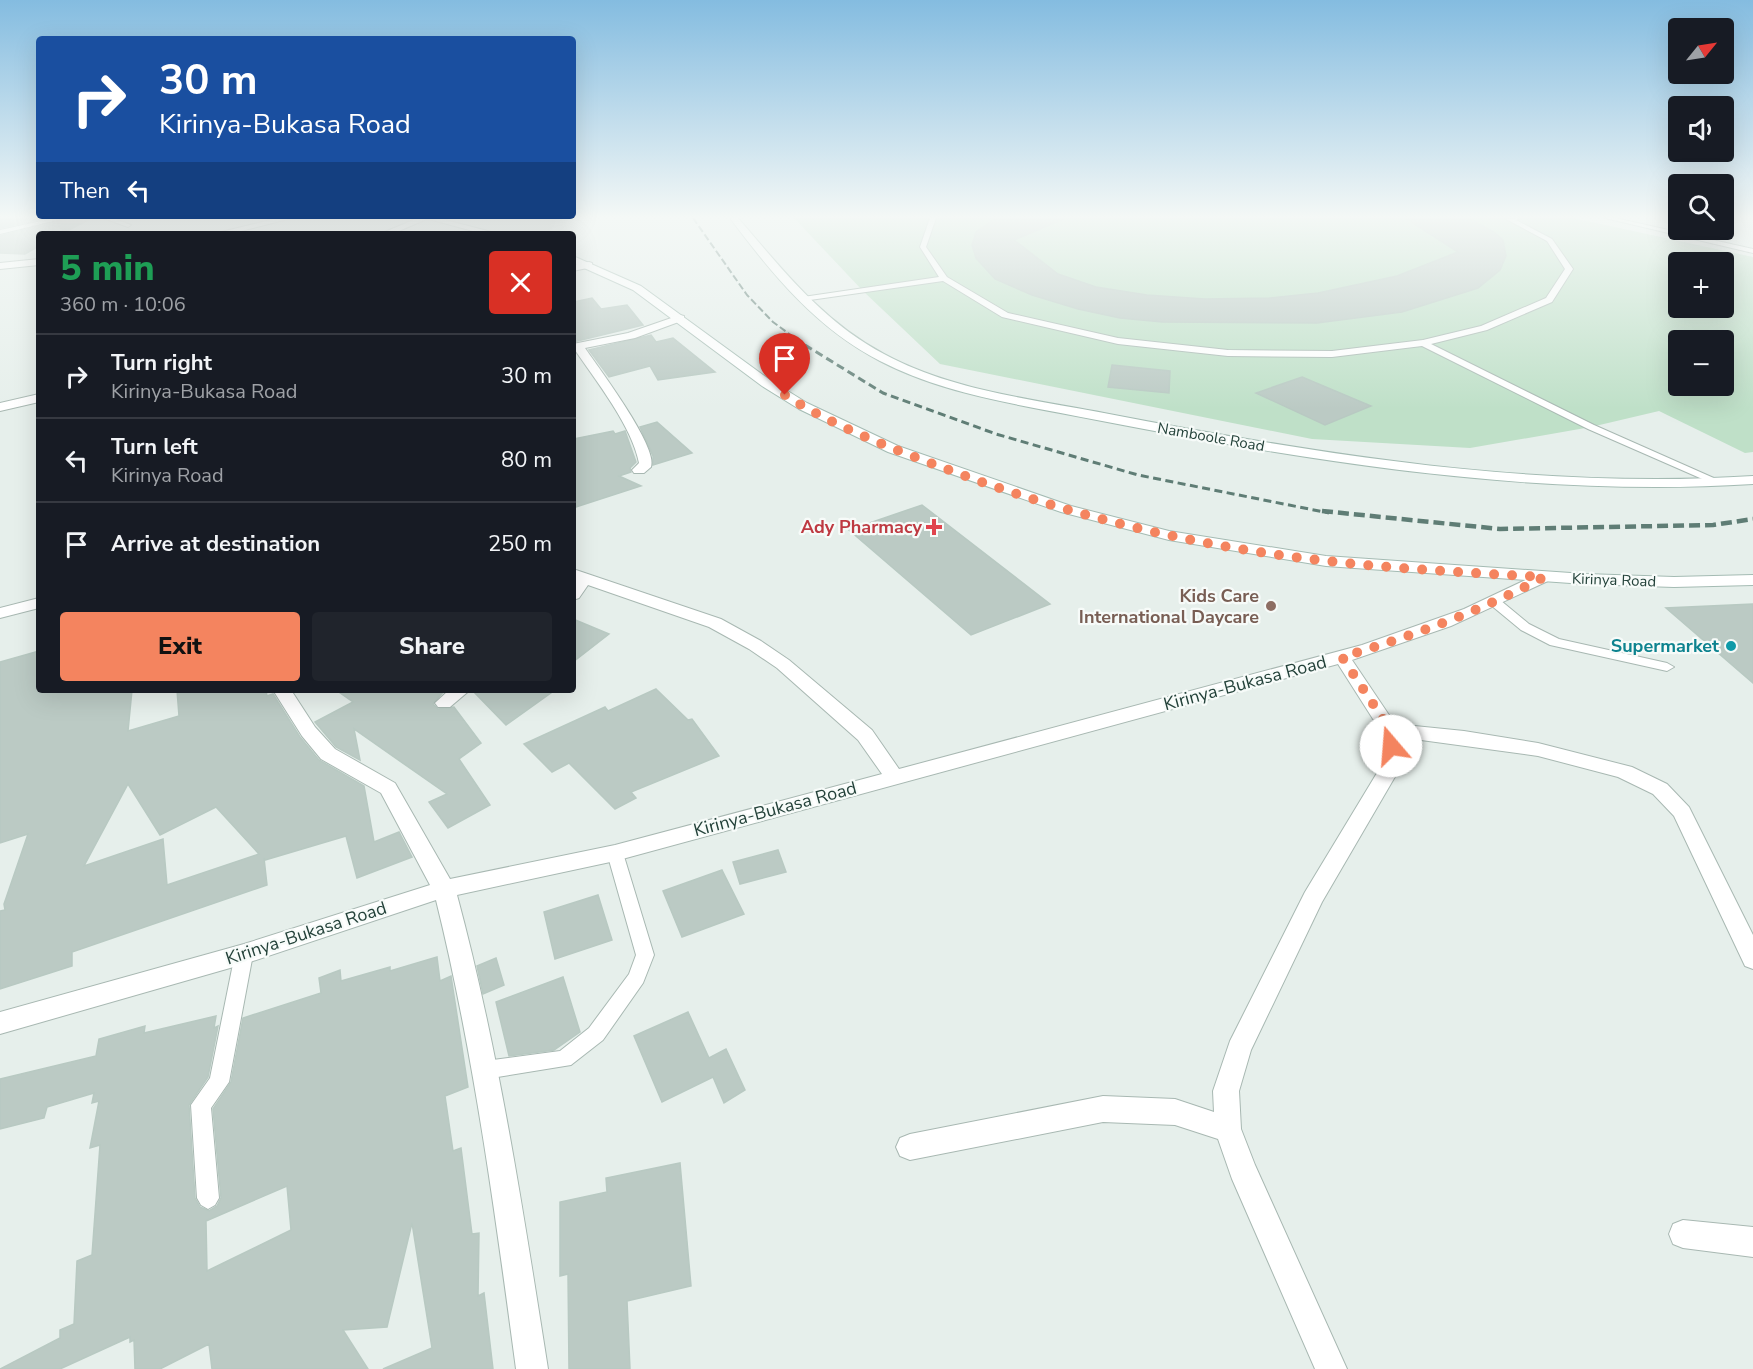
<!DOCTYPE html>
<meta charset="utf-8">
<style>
:root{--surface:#171b24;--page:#20242c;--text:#f1f3f6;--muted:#9ea1a6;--line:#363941;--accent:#f4845f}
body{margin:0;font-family:"Nunito Sans",sans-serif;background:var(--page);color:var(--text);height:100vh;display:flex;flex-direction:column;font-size:22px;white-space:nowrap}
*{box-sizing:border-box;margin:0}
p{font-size:20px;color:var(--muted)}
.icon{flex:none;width:33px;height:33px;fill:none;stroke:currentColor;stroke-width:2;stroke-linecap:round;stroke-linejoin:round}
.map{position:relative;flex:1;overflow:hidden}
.drawer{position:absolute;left:36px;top:231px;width:540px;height:462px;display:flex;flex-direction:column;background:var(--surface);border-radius:6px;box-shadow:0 6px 24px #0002}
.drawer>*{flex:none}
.top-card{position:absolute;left:36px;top:36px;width:540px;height:183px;border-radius:6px;box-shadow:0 6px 24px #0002;background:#1a4fa0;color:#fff;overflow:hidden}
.needle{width:39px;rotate:60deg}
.buttons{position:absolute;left:1668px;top:18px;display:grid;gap:12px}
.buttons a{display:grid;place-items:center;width:66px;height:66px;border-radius:6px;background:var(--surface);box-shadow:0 6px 24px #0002;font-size:30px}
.pin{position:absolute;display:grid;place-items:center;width:51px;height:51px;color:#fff;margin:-62px -26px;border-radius:50% 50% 50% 0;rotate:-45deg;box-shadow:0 0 6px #0007}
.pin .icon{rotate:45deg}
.me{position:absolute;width:66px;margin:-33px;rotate:342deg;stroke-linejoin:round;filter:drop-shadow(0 0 4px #0008)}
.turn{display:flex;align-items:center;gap:21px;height:126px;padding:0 24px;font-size:27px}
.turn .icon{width:78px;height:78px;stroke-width:2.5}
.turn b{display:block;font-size:42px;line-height:51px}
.then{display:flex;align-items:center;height:57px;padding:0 24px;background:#0003;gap:12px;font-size:22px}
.round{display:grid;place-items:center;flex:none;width:63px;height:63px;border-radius:6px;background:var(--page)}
.overview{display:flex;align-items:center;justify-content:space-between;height:102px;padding:0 24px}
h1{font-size:36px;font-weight:800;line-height:45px;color:#1e9e55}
.cta{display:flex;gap:12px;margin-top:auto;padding:12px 24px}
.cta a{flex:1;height:69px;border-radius:6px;background:var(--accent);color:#111;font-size:24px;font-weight:800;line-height:69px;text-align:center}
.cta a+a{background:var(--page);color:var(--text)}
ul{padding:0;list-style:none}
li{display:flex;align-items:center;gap:18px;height:84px;padding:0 24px;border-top:2px solid var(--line)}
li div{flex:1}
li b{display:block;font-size:22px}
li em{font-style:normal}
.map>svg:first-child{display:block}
</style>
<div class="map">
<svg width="1753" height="1369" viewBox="0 0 1753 1369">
<rect width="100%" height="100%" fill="#e6efeb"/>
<path fill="#bfe0c8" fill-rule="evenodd" d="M 794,218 L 1573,218 L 1753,257 L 1753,452 L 1745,453 L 1659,411 L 1591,427 L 1470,448 L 1312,439 L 940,364 L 863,291 ZM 1678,262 L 1724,262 L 1724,308 L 1678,308 ZM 1678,340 L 1724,340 L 1724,386 L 1678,386 Z"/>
<g fill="#bbcac4" stroke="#b8c9c2" stroke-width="1.5" fill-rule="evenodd">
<path d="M 0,218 L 46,218 L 0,228 Z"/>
<path d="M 67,218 L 92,218 L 61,234 L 39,234 L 39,246 L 25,254 L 0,253 L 0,236 Z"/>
<path d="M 996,218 L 1066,218 L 1014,240 L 1058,274 L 1096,287 L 1147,295 L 1205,299 L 1269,298 L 1318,293 L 1397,276 L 1458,252 L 1405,218 L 1468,218 L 1494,232 L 1503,240 L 1506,256 L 1500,270 L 1478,288 L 1402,312 L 1317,323 L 1162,322 L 1120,318 L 1078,309 L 1032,295 L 995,279 L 976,258 L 972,245 L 976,232 Z"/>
<path d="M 592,298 L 601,309 L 627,305 L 643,325 L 573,342 L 573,302 Z"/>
<path d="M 651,335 L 656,342 L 673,338 L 715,372 L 658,380 L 650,366 L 609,377 L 589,350 Z"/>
<path d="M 1112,365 L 1170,371 L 1169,393 L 1108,387 Z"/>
<path d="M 1302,377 L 1371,406 L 1325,425 L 1256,393 Z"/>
<path d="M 657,422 L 692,453 L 653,465 L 653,456 L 640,427 Z"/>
<path d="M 613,431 L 615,434 L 625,431 L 636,462 L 630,468 L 631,472 L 619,476 L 641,486 L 573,508 L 573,439 Z"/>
<path d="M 922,505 L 1050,604 L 971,635 L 849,530 Z"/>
<path d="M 1753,604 L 1753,683 L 1666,608 Z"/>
<path d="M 573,619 L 609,634 L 573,662 Z"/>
<path d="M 39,651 L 39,690 L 132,690 L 128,731 L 179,716 L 177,690 L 266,690 L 267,696 L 273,694 L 300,737 L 319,760 L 364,786 L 374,842 L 399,832 L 412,857 L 357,878 L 346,836 L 265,860 L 264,858 L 267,885 L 72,952 L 72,966 L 0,989 L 0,911 L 5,910 L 4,904 L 28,834 L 0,843 L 0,662 ZM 128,784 L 160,835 L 216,807 L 259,854 L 167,885 L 163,839 L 84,866 Z"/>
<path d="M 656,689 L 688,720 L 692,719 L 719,756 L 631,792 L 636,798 L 615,809 L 569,763 L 552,772 L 524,744 L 605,707 L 608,711 Z"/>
<path d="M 336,690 L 441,690 L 443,692 L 433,704 L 438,709 L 454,707 L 481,743 L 459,759 L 490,805 L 448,828 L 429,802 L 447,794 L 354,729 L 360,760 L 336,747 L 315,722 L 353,702 Z"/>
<path d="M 472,690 L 555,690 L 506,725 Z"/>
<path d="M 778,850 L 786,872 L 740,884 L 733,862 Z"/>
<path d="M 722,870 L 744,914 L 682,937 L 663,891 Z"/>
<path d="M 598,895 L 612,940 L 555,959 L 544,912 Z"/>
<path d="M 437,957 L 440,981 L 451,976 L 468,1087 L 445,1096 L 453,1151 L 461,1148 L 472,1234 L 479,1233 L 478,1296 L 484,1293 L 493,1369 L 383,1369 L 432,1348 L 412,1223 L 387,1327 L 343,1330 L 368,1369 L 212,1369 L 209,1344 L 160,1369 L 135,1369 L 134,1340 L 130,1342 L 130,1337 L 60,1369 L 0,1369 L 60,1338 L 60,1330 L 74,1324 L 77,1261 L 92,1255 L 100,1145 L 90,1148 L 99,1101 L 92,1103 L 94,1093 L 47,1107 L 44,1118 L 0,1129 L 0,1079 L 96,1056 L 99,1039 L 145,1026 L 144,1033 L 216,1016 L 214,1028 L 218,1026 L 208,1077 L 189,1105 L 195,1198 L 200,1207 L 209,1211 L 217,1206 L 221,1198 L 213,1109 L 231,1082 L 243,1018 L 321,993 L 319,978 L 340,970 L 341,981 L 390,967 L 390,971 ZM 287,1186 L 291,1230 L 207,1271 L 206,1221 Z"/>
<path d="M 496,958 L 504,985 L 483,994 L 477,966 Z"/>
<path d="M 563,977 L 580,1032 L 554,1050 L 509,1056 L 496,1002 Z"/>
<path d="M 688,1012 L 709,1058 L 726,1049 L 745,1090 L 724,1103 L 713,1077 L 662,1102 L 634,1036 Z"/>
<path d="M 680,1163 L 691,1286 L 627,1301 L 630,1369 L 569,1369 L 568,1274 L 560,1276 L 560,1202 L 607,1192 L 606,1178 Z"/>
</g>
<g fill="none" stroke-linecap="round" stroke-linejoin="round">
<defs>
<g id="lane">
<path d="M 55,218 L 65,218 L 0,234 L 0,230 Z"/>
<path d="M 103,218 L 112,218 L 131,225 L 128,227 Z"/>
<path d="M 930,218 L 936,218 L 926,247 L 947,277 L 1008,313 L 1118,338 L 1228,350 L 1332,351 L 1423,340 L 1481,326 L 1546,298 L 1565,269 L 1547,241 L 1506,219 L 1520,218 L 1516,220 L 1552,239 L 1573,269 L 1552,302 L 1487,330 L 1431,344 L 1594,425 L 1725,483 L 1724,485 L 1716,485 L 1588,429 L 1422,346 L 1332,357 L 1228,356 L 1118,344 L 1002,317 L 943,281 L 803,301 L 799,299 L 803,297 L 939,277 L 920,247 Z"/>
<path d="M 1605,218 L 1615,218 L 1753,249 L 1753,253 Z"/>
<path d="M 1496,599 L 1500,600 L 1529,624 L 1559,639 L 1667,663 L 1674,667 L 1667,671 L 1550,645 L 1521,630 L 1492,606 L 1490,603 Z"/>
<path d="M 615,847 L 621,849 L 623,853 L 654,955 L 643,983 L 603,1040 L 571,1065 L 485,1079 L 478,1076 L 475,1070 L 478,1064 L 485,1061 L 560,1051 L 589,1028 L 629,974 L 636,955 L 607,853 L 609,849 Z"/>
<path d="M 244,947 L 250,949 L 253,954 L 229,1082 L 211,1108 L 219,1198 L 215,1205 L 208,1209 L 201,1205 L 197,1198 L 191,1105 L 210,1078 L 235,954 L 238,949 Z"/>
</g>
<g id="street">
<path d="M 278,218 L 292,218 L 229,234 L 213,234 Z"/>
<path d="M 418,218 L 429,218 L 392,234 L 380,234 Z"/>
<path d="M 39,259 L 39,265 L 0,269 L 0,263 Z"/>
<path d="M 589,262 L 592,263 L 592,267 L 573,271 L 573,265 Z"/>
<path d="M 680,315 L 684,316 L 684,320 L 635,338 L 585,348 C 598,367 659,448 651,467 L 644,473 L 634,473 L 632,470 L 639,463 C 632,426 596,381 575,350 L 573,350 L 573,344 L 628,333 Z"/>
<path d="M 39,394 L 39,402 L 0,411 L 0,403 Z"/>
<path d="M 573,569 L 721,619 L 761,641 L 789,660 L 872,730 L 899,769 L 1362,645 L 1464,609 L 1538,574 L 1550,574 L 1552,577 L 1550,580 L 1451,626 L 1352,660 L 1395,724 L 1464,731 L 1538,743 L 1632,767 L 1667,784 L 1689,807 L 1753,935 L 1753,969 L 1745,966 L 1674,816 L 1653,794 L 1618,777 L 1538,756 L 1399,737 L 1403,763 L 1322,902 L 1251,1050 L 1239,1091 L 1241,1129 L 1255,1165 L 1347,1369 L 1315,1369 L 1232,1179 L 1218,1139 L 1175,1125 L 1103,1122 L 910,1160 L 900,1156 L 896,1147 L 900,1138 L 910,1134 L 1103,1096 L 1175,1099 L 1214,1112 L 1213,1091 L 1230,1041 L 1305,892 L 1383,763 L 1380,730 L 1338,664 L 615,861 L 457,895 C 499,1051 523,1210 548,1369 L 516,1369 C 495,1212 474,1054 436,900 L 244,964 L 0,1034 L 0,1012 L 244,944 L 430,885 L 381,793 L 321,759 L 302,736 L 273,690 L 291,690 L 315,727 L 335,749 L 395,783 L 450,879 L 615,845 L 882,774 L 858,740 L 777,668 L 749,649 L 709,627 L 588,585 L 579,598 L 573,600 L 575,580 L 573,579 Z"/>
<path d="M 39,598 L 39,608 L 0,618 L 0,608 Z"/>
<path d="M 449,690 L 470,690 L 450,707 L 438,707 L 435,703 Z"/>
<path d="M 1683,1220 L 1753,1227 L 1753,1257 L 1683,1248 L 1673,1244 L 1669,1234 L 1673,1224 Z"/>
</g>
<g id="secondary">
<path d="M 425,218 L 438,218 L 499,234 L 484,234 Z"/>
<path d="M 730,218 L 738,218 C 783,270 822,321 884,354 C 950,390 1031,399 1104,413 C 1316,454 1537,490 1753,476 L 1753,484 C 1537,498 1313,462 1102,421 C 1028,406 947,396 880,361 C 816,328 772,274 730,218 Z"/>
<path d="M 573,256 L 641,286 L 770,380 L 807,403 L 898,446 L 1071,506 L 1169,531 L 1326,556 L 1585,574 L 1674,577 L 1753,575 L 1753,585 L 1674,587 L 1585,584 L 1326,566 L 1169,540 L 1061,512 L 888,452 L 799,409 L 762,386 L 633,290 L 573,263 Z"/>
</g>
</defs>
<use href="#lane" stroke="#a8b8b2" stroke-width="2"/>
<use href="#street" stroke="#a8b8b2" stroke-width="2"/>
<use href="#secondary" stroke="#a4bbb3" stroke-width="2"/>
<use href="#lane" fill="#fff" fill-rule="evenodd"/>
<use href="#street" fill="#fff" fill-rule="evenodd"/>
<use href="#secondary" fill="#fff" fill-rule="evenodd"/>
<path stroke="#5f7d75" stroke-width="2" stroke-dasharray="7 3" stroke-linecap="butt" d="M 693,218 L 747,295 L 773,322 L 807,347"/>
<path stroke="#5f7d75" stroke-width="3" stroke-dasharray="8 4.5" stroke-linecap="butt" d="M 805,345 L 883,393 L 996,434 L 1138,475 L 1329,513"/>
<path stroke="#5f7d75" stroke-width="4.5" stroke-dasharray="11 5" stroke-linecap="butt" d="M 1322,511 L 1500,529 L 1713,525 L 1753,519"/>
</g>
<linearGradient id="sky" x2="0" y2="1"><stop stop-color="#84bce0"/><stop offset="0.53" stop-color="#f4f8f6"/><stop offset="1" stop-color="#f4f8f6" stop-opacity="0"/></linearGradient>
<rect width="1753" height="409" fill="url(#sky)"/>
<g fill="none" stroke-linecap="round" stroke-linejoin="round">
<path stroke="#f4845f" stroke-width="10" stroke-dasharray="0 18" d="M 785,395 C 835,427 893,449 949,470 C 1070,516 1198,547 1327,561 C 1399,569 1472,573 1544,577 C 1479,612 1412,636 1342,657 L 1385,722 L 1391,746"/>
</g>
<path fill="#e0444e" stroke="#f7fbf9" stroke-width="2" d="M931 518h6v6h6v6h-6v6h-6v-6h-6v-6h6z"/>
<circle fill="#8d6e63" stroke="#f7fbf9" stroke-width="2" cx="1271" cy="606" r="6"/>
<circle fill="#0f9aa8" stroke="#f7fbf9" stroke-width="2" cx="1731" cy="646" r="6"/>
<g text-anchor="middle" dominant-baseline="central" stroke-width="4.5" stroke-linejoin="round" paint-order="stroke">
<g font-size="15" fill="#24423a" stroke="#f7fbf9">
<text transform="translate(1211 437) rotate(10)">Namboole Road</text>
<text transform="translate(1614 580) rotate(2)">Kirinya Road</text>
</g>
<g font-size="18" font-weight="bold" fill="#be3a42" stroke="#f7fbf9" text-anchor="end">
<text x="922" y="527">Ady Pharmacy</text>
</g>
<g font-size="18" font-weight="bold" fill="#785e54" stroke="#f7fbf9" text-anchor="end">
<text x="1259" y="596">Kids Care<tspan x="1259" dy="21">International Daycare</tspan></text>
</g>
<g font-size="18" font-weight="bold" fill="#0d838f" stroke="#f7fbf9" text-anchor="end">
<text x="1719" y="646">Supermarket</text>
</g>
<g font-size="18" fill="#24423a" stroke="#f7fbf9">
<text transform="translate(1245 683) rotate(-15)">Kirinya-Bukasa Road</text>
<text transform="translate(775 809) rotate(-15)">Kirinya-Bukasa Road</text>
<text transform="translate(306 933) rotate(-18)">Kirinya-Bukasa Road</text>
</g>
</g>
</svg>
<div class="buttons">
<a><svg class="needle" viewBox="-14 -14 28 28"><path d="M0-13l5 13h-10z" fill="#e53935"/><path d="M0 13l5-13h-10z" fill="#9ea1a6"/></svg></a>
<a><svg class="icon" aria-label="sound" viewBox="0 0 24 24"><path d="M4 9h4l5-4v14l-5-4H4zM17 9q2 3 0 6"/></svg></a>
<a><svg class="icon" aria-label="search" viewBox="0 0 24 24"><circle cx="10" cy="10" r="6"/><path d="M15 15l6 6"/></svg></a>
<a>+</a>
<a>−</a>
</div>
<div class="pin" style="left:785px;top:395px;background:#d93025"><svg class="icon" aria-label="arrive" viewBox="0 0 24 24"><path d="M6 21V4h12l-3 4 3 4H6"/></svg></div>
<svg class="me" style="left:1391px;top:746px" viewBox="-20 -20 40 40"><circle r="19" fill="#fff"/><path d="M0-13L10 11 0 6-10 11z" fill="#f4845f"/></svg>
<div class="top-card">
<div class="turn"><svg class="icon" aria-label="right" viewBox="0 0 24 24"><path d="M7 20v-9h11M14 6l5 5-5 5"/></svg><div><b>30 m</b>Kirinya-Bukasa Road</div></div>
<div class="then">Then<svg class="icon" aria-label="left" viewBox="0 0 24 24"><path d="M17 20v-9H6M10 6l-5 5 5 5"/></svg></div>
</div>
<section class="drawer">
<div class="overview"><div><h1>5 min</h1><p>360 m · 10:06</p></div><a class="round" style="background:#d93025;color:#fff"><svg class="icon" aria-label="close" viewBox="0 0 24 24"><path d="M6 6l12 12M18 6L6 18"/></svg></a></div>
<ul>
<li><svg class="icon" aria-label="right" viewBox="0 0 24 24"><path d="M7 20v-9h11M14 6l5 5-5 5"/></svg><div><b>Turn right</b><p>Kirinya-Bukasa Road</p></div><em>30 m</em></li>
<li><svg class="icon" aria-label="left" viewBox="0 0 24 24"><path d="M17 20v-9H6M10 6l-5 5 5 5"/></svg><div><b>Turn left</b><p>Kirinya Road</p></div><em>80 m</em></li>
<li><svg class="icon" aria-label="arrive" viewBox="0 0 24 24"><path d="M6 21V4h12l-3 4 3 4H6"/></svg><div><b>Arrive at destination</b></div><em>250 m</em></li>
</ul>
<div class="cta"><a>Exit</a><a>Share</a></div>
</section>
</div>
